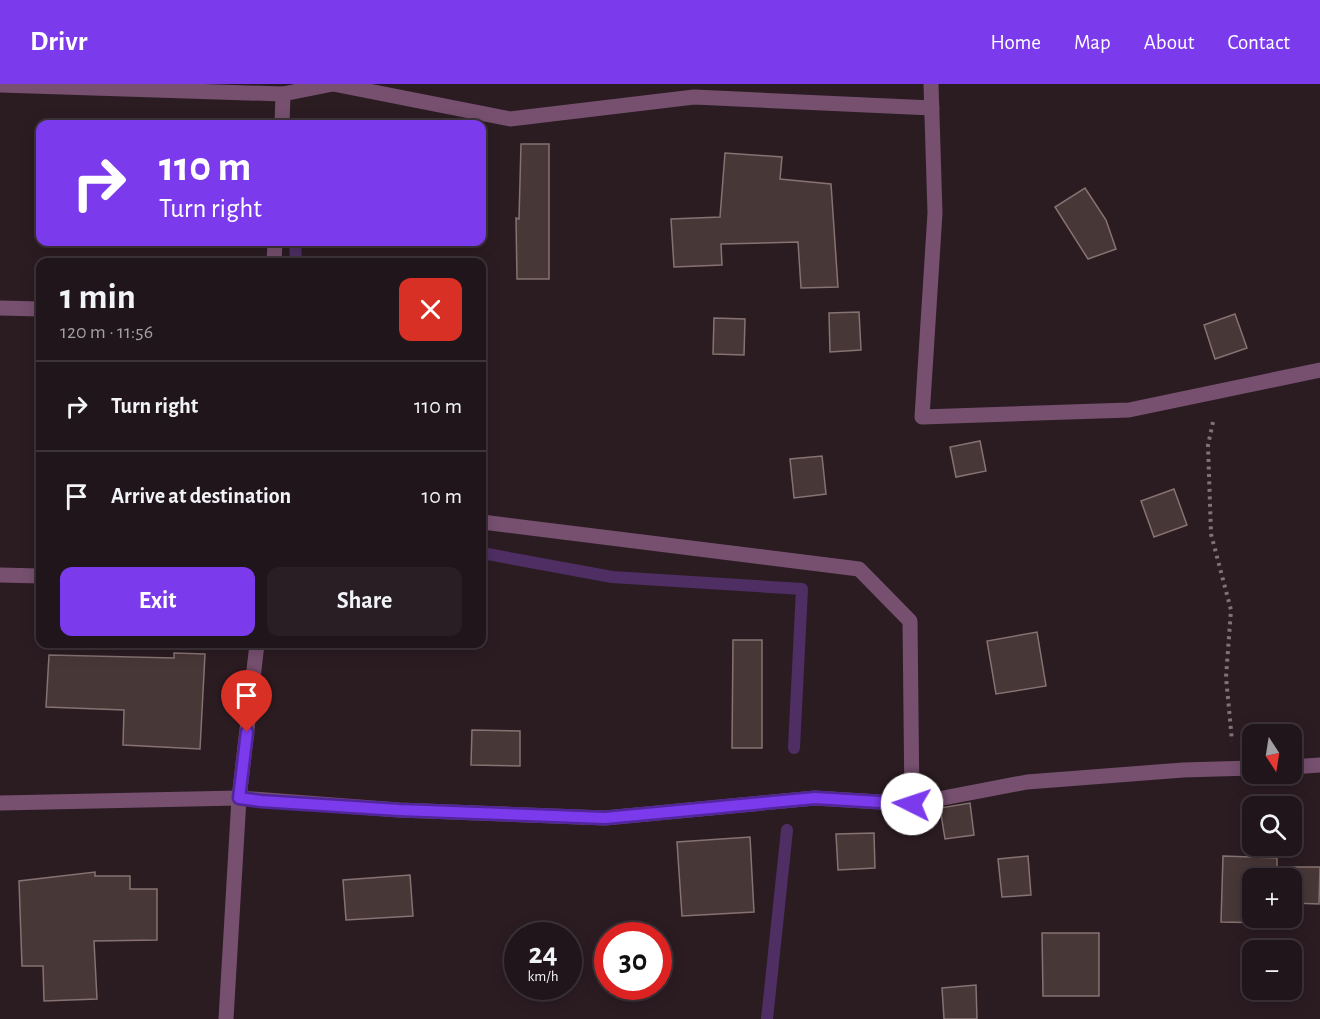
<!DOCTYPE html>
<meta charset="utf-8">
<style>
:root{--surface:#20151a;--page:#281e23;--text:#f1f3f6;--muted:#a29fa2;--line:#3d3439;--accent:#7c3aed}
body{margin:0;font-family:"Alegreya Sans",sans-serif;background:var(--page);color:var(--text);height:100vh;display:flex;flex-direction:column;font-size:22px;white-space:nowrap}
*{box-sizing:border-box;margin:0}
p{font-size:20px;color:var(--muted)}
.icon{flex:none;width:33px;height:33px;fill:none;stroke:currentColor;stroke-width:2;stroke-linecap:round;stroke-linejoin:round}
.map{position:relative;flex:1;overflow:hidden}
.panel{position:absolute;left:36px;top:174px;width:450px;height:390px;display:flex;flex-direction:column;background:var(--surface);border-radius:12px;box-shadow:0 3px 15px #0003,0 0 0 2px var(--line)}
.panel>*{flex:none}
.top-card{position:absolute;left:36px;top:36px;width:450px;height:126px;border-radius:12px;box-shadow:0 3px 15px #0003,0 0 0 2px var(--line);background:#7c3aed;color:#fff;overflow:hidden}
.needle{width:39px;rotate:168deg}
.buttons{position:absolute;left:1242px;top:640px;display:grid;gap:12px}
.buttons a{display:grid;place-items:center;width:60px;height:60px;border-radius:12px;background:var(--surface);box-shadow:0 3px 15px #0003,0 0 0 2px var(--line);font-size:30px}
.speed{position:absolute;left:504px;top:838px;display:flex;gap:12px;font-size:30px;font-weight:700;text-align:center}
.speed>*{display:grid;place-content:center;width:78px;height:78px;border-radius:50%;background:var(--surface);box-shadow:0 3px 15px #0003,0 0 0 2px var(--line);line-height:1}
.speed small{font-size:15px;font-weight:400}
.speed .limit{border:9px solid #d22;background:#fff;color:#111}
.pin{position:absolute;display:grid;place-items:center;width:51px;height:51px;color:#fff;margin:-62px -26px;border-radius:50% 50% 50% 0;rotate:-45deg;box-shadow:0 0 6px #0007}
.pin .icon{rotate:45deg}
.me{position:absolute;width:66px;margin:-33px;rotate:274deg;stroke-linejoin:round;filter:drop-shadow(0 0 4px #0008)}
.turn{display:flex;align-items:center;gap:21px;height:126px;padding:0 24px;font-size:27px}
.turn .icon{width:78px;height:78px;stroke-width:2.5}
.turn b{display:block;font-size:42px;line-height:51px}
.round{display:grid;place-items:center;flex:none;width:63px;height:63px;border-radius:12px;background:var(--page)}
.summary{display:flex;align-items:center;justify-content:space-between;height:102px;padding:0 24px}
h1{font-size:36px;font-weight:700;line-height:45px}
.cta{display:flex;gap:12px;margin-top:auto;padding:12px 24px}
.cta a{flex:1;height:69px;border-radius:12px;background:var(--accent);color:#fff;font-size:24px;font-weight:700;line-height:69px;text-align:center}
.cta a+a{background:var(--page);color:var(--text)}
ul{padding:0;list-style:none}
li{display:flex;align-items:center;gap:18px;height:90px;padding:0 24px;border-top:2px solid var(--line)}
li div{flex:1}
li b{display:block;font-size:22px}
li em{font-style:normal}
header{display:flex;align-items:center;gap:36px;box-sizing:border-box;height:84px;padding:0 30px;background:var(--accent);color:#fff}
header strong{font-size:28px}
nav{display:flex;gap:33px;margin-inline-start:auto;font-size:21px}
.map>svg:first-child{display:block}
</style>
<header>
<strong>Drivr</strong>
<nav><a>Home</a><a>Map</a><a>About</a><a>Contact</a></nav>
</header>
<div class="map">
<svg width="1320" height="935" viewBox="0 0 1320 935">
<rect width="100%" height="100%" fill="#2b1c22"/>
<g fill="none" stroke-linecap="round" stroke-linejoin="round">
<g stroke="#4f2e64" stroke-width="12">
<path d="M 295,158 L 296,178"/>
<path d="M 482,469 L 612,493 L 802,505 L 794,664"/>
<path d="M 767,935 L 787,746"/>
</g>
</g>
<g fill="#483737" stroke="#867272" stroke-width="1.5">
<path d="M 521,60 L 549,60 L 549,195 L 517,195 L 516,134 L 519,135 Z"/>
<path d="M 725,69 L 782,73 L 780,95 L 831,100 L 838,203 L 801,204 L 798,158 L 721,160 L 722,181 L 674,183 L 671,135 L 720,133 Z"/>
<path d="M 1085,104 L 1106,136 L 1116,165 L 1088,175 L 1055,123 Z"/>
<path d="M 859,228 L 861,266 L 830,268 L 829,229 Z"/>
<path d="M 1235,230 L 1247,264 L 1215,275 L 1204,241 Z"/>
<path d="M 714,234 L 745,235 L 744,271 L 713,270 Z"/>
<path d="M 980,357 L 986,387 L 956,393 L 950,363 Z"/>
<path d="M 822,372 L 826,410 L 794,414 L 790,375 Z"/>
<path d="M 1174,405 L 1187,441 L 1154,453 L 1141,417 Z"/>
<path d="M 1037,548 L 1046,602 L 996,610 L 987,557 Z"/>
<path d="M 733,556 L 762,556 L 762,664 L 732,664 Z"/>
<path d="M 174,569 L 205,570 L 200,665 L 123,661 L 124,626 L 46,623 L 49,571 L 174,574 Z"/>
<path d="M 472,646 L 520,647 L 520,682 L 471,681 Z"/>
<path d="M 970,719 L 974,751 L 945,755 L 940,724 Z"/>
<path d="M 874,749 L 875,784 L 838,786 L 836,750 Z"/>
<path d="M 750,753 L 754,828 L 682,832 L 677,758 Z"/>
<path d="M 1028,772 L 1031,811 L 1002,813 L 998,775 Z"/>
<path d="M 1223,772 L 1277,774 L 1277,783 L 1320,783 L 1319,820 L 1292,819 L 1292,795 L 1252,795 L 1252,834 L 1275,834 L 1275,839 L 1221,838 Z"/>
<path d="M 95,788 L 95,792 L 130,792 L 130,805 L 157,805 L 157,856 L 94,857 L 97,915 L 44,917 L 43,882 L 22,882 L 19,797 Z"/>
<path d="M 410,791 L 413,832 L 346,836 L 343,796 Z"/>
<path d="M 1042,849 L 1099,849 L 1099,912 L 1043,912 Z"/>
<path d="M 976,901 L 977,935 L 944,935 L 942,904 Z"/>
</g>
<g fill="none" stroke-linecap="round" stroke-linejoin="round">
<path stroke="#807378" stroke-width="4" stroke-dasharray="3 4.5" stroke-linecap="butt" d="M 1213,338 L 1208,361 L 1211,450 L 1231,526 L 1226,593 L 1232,657"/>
<g stroke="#775070" stroke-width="15">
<path d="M 333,0 L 510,35 L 694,13 L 932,24"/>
<path d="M 931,0 L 935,129 L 922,333 L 1129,326 L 1320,286"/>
<path d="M 0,1 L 283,10 L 333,0"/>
<path d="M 282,40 L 283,10"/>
<path d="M 274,178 L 275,158"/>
<path d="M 0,224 L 40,225"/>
<path d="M 482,438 L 859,485 L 910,537 L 912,720"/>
<path d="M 0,491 L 40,492"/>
<path d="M 1292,683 L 1320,681"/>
<path d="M 0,719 L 239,714 L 399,726 L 605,734 L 815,714 L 912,720 L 1027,698 L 1183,686 L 1252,684"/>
<path d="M 226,935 L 239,714 L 257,560"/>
</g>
</g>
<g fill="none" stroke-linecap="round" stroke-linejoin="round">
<defs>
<path id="route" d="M 247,648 L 239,714 L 261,717 L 399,726 L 605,734 L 815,714 L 912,720"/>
</defs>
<use href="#route" stroke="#51269a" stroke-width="15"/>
<use href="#route" stroke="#7c3aed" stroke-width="10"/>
</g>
</svg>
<div class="buttons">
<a><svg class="needle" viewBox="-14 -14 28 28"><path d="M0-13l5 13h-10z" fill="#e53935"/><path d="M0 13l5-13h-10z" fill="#a29fa2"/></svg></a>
<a><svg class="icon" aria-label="search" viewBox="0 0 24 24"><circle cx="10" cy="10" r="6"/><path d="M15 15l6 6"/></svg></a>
<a>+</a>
<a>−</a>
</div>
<div class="speed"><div>24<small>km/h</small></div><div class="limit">30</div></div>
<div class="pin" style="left:247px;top:648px;background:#d93025"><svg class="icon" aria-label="arrive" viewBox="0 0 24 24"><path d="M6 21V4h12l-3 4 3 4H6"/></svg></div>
<svg class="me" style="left:912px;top:720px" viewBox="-20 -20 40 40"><circle r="19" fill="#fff"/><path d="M0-13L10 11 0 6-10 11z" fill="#7c3aed"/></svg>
<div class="top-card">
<div class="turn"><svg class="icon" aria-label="right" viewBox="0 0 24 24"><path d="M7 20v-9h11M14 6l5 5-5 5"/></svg><div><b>110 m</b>Turn right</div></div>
</div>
<section class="panel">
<div class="summary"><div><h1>1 min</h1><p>120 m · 11:56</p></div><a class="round" style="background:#d93025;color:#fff"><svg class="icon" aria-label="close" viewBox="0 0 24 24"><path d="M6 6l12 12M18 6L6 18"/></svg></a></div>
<ul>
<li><svg class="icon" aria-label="right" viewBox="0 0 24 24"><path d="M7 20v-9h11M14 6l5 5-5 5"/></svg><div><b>Turn right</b></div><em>110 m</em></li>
<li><svg class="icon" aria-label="arrive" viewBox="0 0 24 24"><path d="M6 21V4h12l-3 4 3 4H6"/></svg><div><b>Arrive at destination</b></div><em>10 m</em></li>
</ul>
<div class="cta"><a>Exit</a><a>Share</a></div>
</section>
</div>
